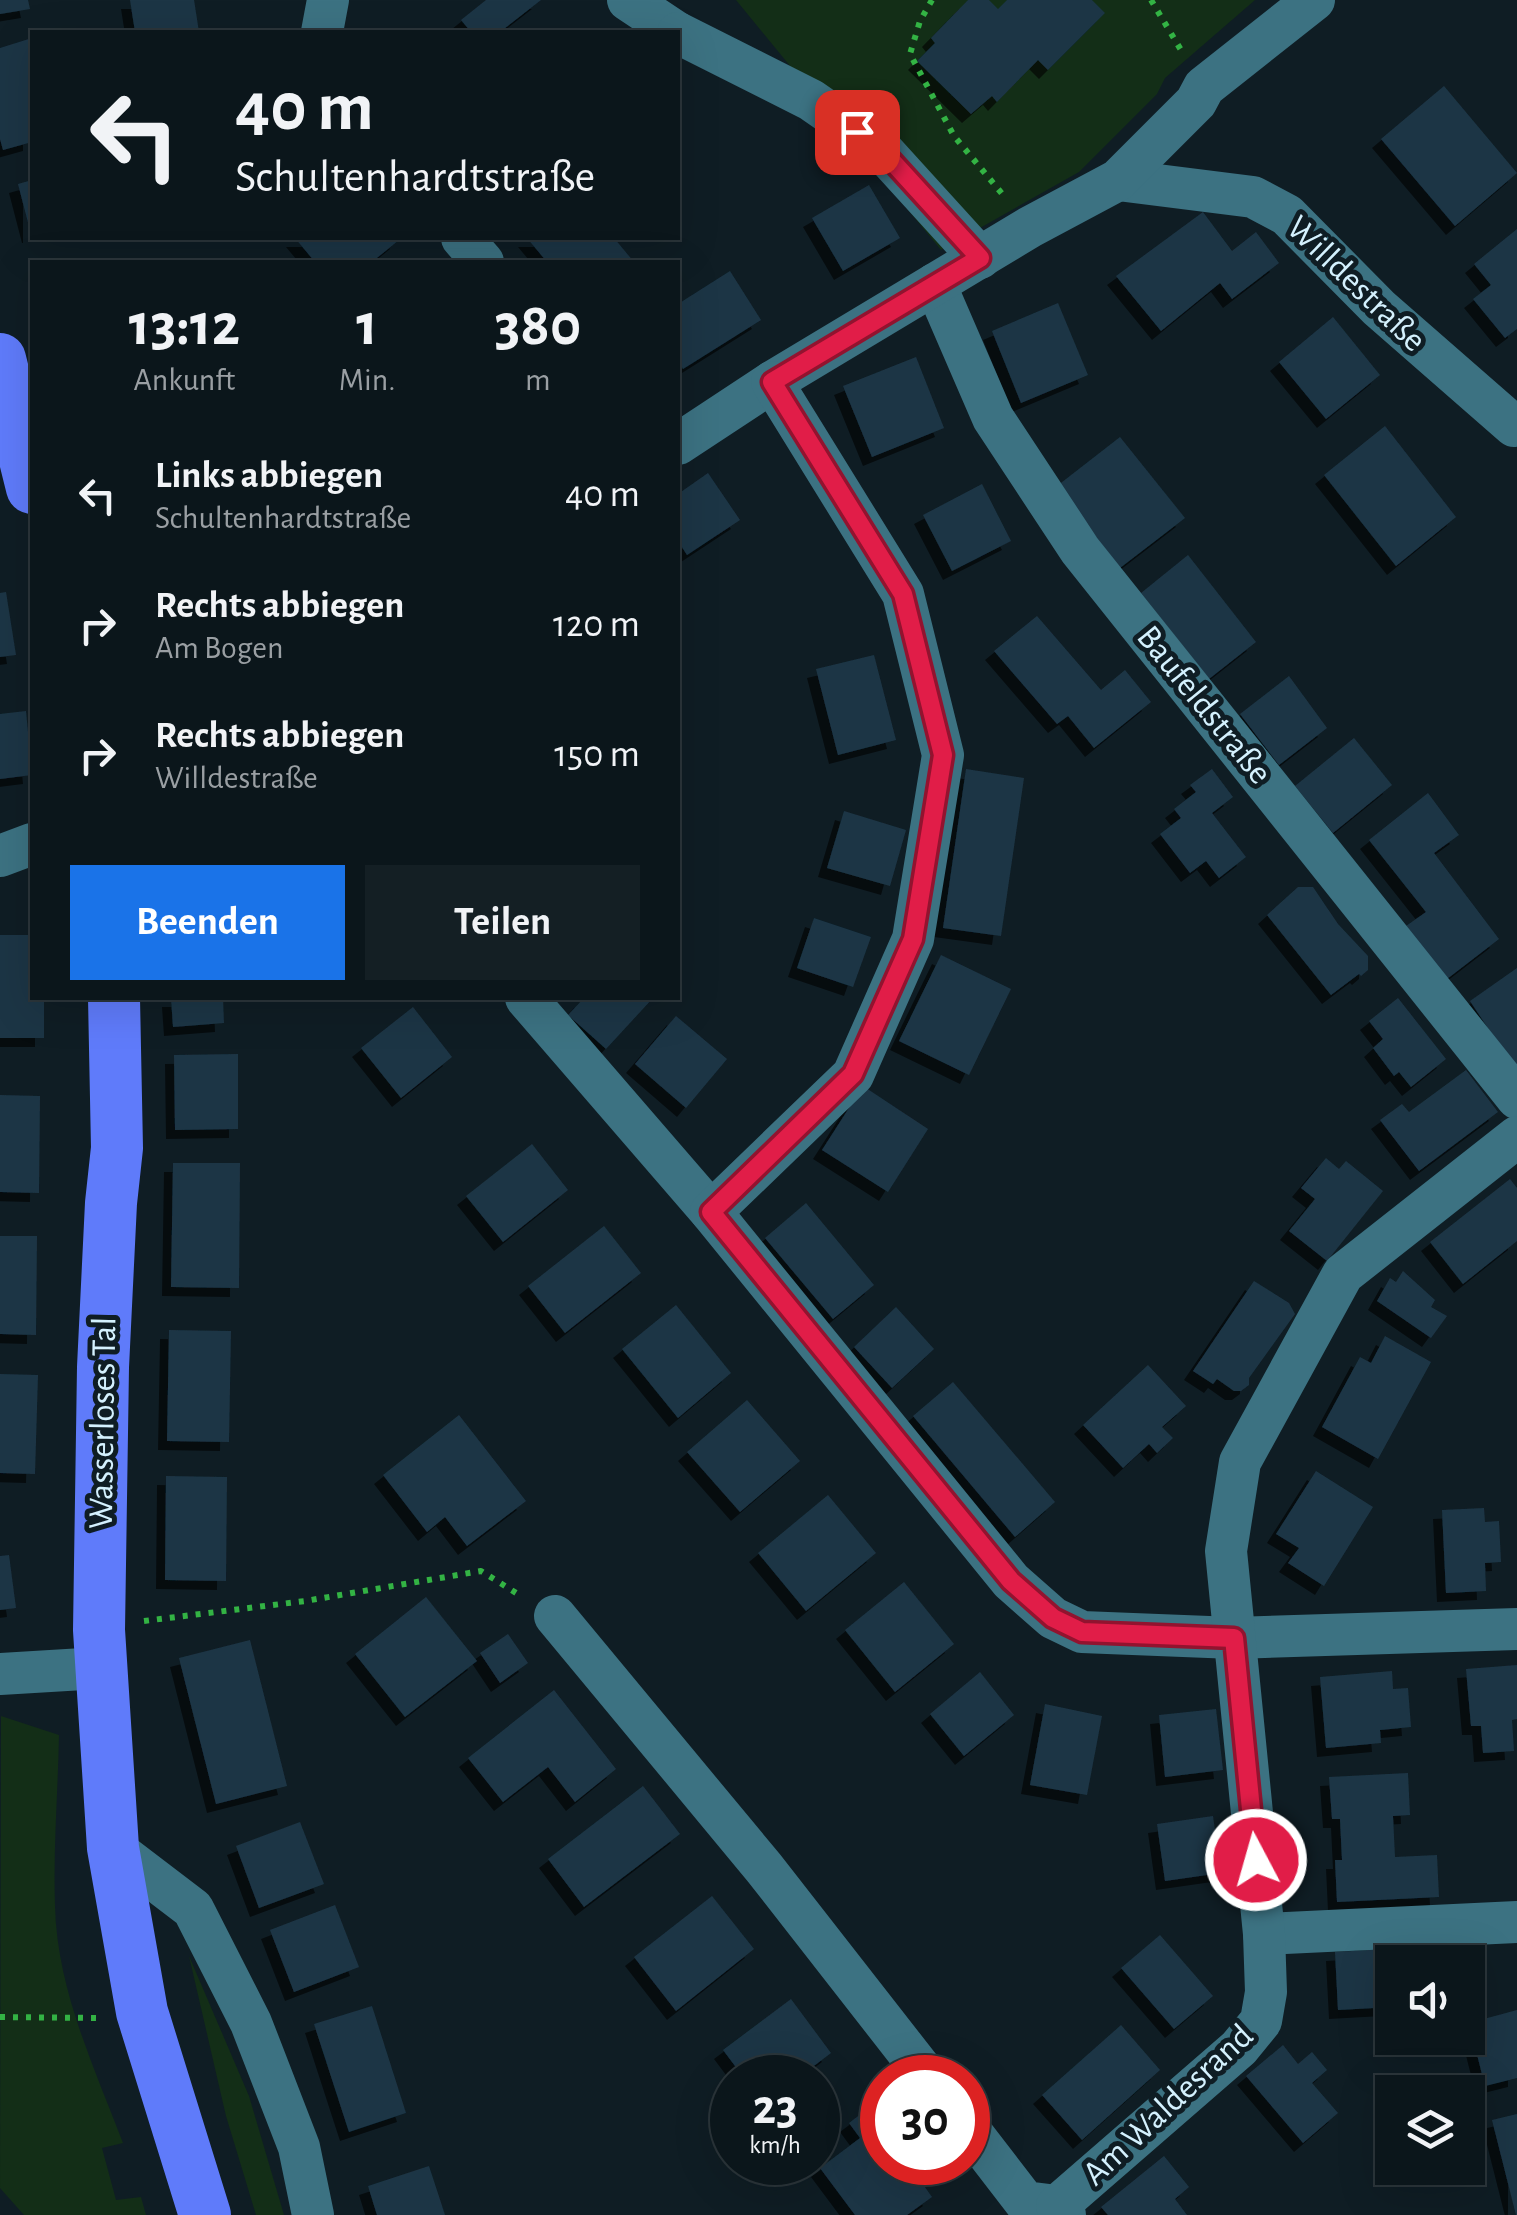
<!DOCTYPE html>
<html lang="de">
<meta charset="utf-8">
<style>
:root{--surface:#0b161b;--page:#141f24;--text:#f1f3f6;--muted:#9a9fa3;--line:#2b353a;--accent:#1a73e8}
body{margin:0;font-family:"Alegreya Sans",sans-serif;background:var(--page);color:var(--text);height:100vh;display:flex;flex-direction:column;font-size:38px;white-space:nowrap}
*{box-sizing:border-box;margin:0}
p{font-size:32px;color:var(--muted)}
.icon{flex:none;width:55px;height:55px;fill:none;stroke:currentColor;stroke-width:2;stroke-linecap:round;stroke-linejoin:round}
.map{position:relative;flex:1;overflow:hidden}
.sheet{position:absolute;left:30px;top:260px;width:650px;height:740px;display:flex;flex-direction:column;background:var(--surface);border-radius:0px;box-shadow:0 10px 40px #0002,0 0 0 2px var(--line)}
.sheet>*{flex:none}
.banner{position:absolute;left:30px;top:30px;width:650px;height:210px;border-radius:0px;box-shadow:0 10px 40px #0002,0 0 0 2px var(--line);background:#0b161b;color:var(--text);overflow:hidden}
.buttons{position:absolute;left:1375px;top:1945px;display:grid;gap:20px}
.buttons a{display:grid;place-items:center;width:110px;height:110px;border-radius:0px;background:var(--surface);box-shadow:0 10px 40px #0002,0 0 0 2px var(--line);font-size:50px}
.speed{position:absolute;left:710px;top:2055px;display:flex;gap:20px;font-size:50px;font-weight:700;text-align:center}
.speed>*{display:grid;place-content:center;width:130px;height:130px;border-radius:50%;background:var(--surface);box-shadow:0 10px 40px #0002,0 0 0 2px var(--line);line-height:1}
.speed small{font-size:25px;font-weight:400}
.speed .limit{border:15px solid #d22;background:#fff;color:#111}
.pin{position:absolute;display:grid;place-items:center;width:85px;height:85px;color:#fff;margin:-42px;border-radius:20px;box-shadow:0 5px 15px #0006}
.me{position:absolute;width:110px;margin:-55px;rotate:354deg;stroke-linejoin:round;filter:drop-shadow(0 0 8px #0008)}
.turn{display:flex;align-items:center;gap:35px;height:210px;padding:0 40px;font-size:45px}
.turn .icon{width:130px;height:130px;stroke-width:2.5}
.turn b{display:block;font-size:70px;line-height:85px}
.eta{display:flex;justify-content:space-evenly;align-items:center;height:170px;text-align:center}
.eta b{font-size:60px;font-weight:700;line-height:70px}
.primary-button{display:flex;gap:20px;margin-top:auto;padding:20px 40px}
.primary-button a{flex:1;height:115px;border-radius:0px;background:var(--accent);color:#fff;font-size:40px;font-weight:700;line-height:115px;text-align:center}
.primary-button a+a{background:var(--page);color:var(--text)}
ul{padding:0;list-style:none}
li{display:flex;align-items:center;gap:30px;height:130px;padding:0 40px}
li div{flex:1}
li b{display:block;font-size:38px}
li em{font-style:normal}
.map>svg:first-child{display:block}
</style>
<div class="map">
<svg width="1517" height="2215" viewBox="0 0 1517 2215">
<defs>
<filter id="shadow"><feDropShadow dx="-9" dy="9" stdDeviation="0" flood-color="#0009"/></filter>
</defs>
<rect width="100%" height="100%" fill="#0f1d24"/>
<g fill="#132e17">
<path d="M 736,0 L 1255,0 L 1165,78 L 1157,94 L 1079,172 L 941,250 Z"/>
<path d="M 1,1716 L 59,1735 C 58,1792 53,1849 55,1906 C 57,1989 94,2067 123,2143 L 102,2148 L 116,2200 L 141,2197 L 146,2215 L 24,2215 L 0,2188 Z"/>
<path d="M 189,1956 L 249,2096 L 284,2215 L 256,2215 L 226,2116 Z"/>
</g>
<g fill="#1c3545" filter="url(#shadow)">
<path d="M 0,0 L 28,0 L 30,9 L 0,14 Z"/>
<path d="M 130,0 L 194,0 L 199,32 L 135,32 Z"/>
<path d="M 486,0 L 541,0 L 500,32 L 471,32 L 461,20 Z"/>
<path d="M 968,0 L 989,0 L 998,9 L 1007,0 L 1092,0 L 1105,13 L 1048,70 L 1038,60 L 997,102 L 992,96 L 971,114 L 917,61 L 935,43 L 931,38 Z"/>
<path d="M 32,38 L 32,142 L 3,150 L 0,139 L 0,48 Z"/>
<path d="M 1444,86 L 1517,173 L 1455,226 L 1381,139 Z"/>
<path d="M 32,180 L 32,234 L 31,234 L 18,184 Z"/>
<path d="M 869,185 L 900,238 L 843,271 L 812,218 Z"/>
<path d="M 1203,212 L 1232,251 L 1256,232 L 1279,263 L 1232,299 L 1220,283 L 1161,331 L 1116,276 Z"/>
<path d="M 1517,229 L 1517,329 L 1505,338 L 1473,299 L 1491,285 L 1474,264 Z"/>
<path d="M 295,238 L 397,238 L 399,240 L 372,262 L 315,262 Z"/>
<path d="M 527,238 L 614,238 L 634,262 L 547,262 Z"/>
<path d="M 730,271 L 761,320 L 683,369 L 678,360 L 678,304 Z"/>
<path d="M 1058,303 L 1088,375 L 1021,403 L 992,331 Z"/>
<path d="M 1333,317 L 1380,375 L 1326,419 L 1279,362 Z"/>
<path d="M 916,357 L 944,428 L 872,457 L 843,386 Z"/>
<path d="M 1385,426 L 1456,517 L 1396,566 L 1324,475 Z"/>
<path d="M 1120,437 L 1185,518 L 1120,568 L 1057,486 Z"/>
<path d="M 708,473 L 740,520 L 687,555 L 678,541 L 678,494 Z"/>
<path d="M 982,484 L 1011,541 L 952,571 L 923,515 Z"/>
<path d="M 1188,555 L 1256,642 L 1209,679 L 1141,593 Z"/>
<path d="M 6,592 L 16,655 L 0,657 L 0,593 Z"/>
<path d="M 1037,616 L 1101,690 L 1125,670 L 1151,702 L 1094,748 L 1068,716 L 1057,724 L 994,651 Z"/>
<path d="M 874,655 L 896,740 L 838,755 L 816,669 Z"/>
<path d="M 1289,676 L 1327,728 L 1279,765 L 1240,714 Z"/>
<path d="M 26,711 L 32,775 L 0,779 L 0,714 Z"/>
<path d="M 1354,738 L 1392,785 L 1333,833 L 1295,786 Z"/>
<path d="M 966,769 L 1024,778 L 1001,936 L 943,928 Z"/>
<path d="M 1212,769 L 1233,797 L 1212,813 L 1246,857 L 1219,878 L 1206,861 L 1190,873 L 1160,834 L 1181,818 L 1174,809 L 1196,792 L 1190,785 Z"/>
<path d="M 1428,793 L 1459,835 L 1434,853 L 1499,939 L 1447,979 L 1406,926 L 1426,912 L 1369,840 Z"/>
<path d="M 844,811 L 906,830 L 890,886 L 827,868 Z"/>
<path d="M 1298,887 L 1313,887 L 1338,924 L 1368,956 L 1368,970 L 1361,976 L 1359,974 L 1331,995 L 1267,915 Z"/>
<path d="M 814,918 L 871,937 L 853,987 L 797,968 Z"/>
<path d="M 0,935 L 32,935 L 32,998 L 44,998 L 44,1038 L 0,1038 Z"/>
<path d="M 941,955 L 1011,989 L 969,1075 L 899,1041 Z"/>
<path d="M 1517,968 L 1517,1072 L 1470,1001 Z"/>
<path d="M 171,998 L 223,998 L 224,1023 L 173,1027 Z"/>
<path d="M 584,998 L 653,998 L 606,1049 L 568,1015 Z"/>
<path d="M 1398,998 L 1446,1059 L 1411,1087 L 1399,1072 L 1394,1076 L 1373,1048 L 1383,1039 L 1369,1021 Z"/>
<path d="M 413,1007 L 452,1057 L 401,1098 L 361,1048 Z"/>
<path d="M 676,1016 L 727,1059 L 686,1108 L 635,1064 Z"/>
<path d="M 238,1054 L 238,1129 L 175,1130 L 174,1055 Z"/>
<path d="M 1466,1070 L 1498,1112 L 1419,1171 L 1380,1120 L 1402,1104 L 1409,1112 Z"/>
<path d="M 863,1086 L 928,1129 L 888,1192 L 822,1150 Z"/>
<path d="M 0,1095 L 40,1096 L 39,1193 L 0,1192 Z"/>
<path d="M 532,1144 L 568,1190 L 503,1242 L 466,1196 Z"/>
<path d="M 1326,1158 L 1339,1169 L 1346,1161 L 1383,1191 L 1327,1261 L 1289,1231 L 1315,1199 L 1301,1188 Z"/>
<path d="M 173,1163 L 240,1163 L 239,1288 L 171,1287 Z"/>
<path d="M 1510,1179 L 1517,1188 L 1517,1241 L 1463,1284 L 1430,1242 Z"/>
<path d="M 806,1203 L 874,1285 L 833,1319 L 765,1238 Z"/>
<path d="M 604,1226 L 641,1273 L 565,1333 L 528,1286 Z"/>
<path d="M 0,1236 L 37,1236 L 36,1335 L 0,1334 Z"/>
<path d="M 1403,1271 L 1435,1300 L 1431,1307 L 1447,1316 L 1431,1338 L 1377,1301 L 1390,1278 L 1396,1282 Z"/>
<path d="M 1254,1281 L 1289,1303 L 1295,1314 L 1249,1378 L 1249,1385 L 1241,1391 L 1234,1391 L 1217,1379 L 1213,1384 L 1193,1371 Z"/>
<path d="M 676,1305 L 731,1373 L 678,1418 L 622,1349 Z"/>
<path d="M 896,1307 L 934,1349 L 892,1388 L 854,1347 Z"/>
<path d="M 169,1330 L 231,1331 L 229,1442 L 167,1441 Z"/>
<path d="M 1385,1336 L 1431,1362 L 1378,1459 L 1322,1427 L 1360,1357 L 1371,1363 Z"/>
<path d="M 1148,1365 L 1186,1406 L 1162,1427 L 1173,1438 L 1157,1453 L 1149,1444 L 1123,1468 L 1083,1425 Z"/>
<path d="M 0,1374 L 38,1375 L 35,1474 L 0,1473 Z"/>
<path d="M 953,1382 L 1055,1502 L 1015,1537 L 913,1416 Z"/>
<path d="M 747,1400 L 800,1461 L 740,1512 L 687,1452 Z"/>
<path d="M 459,1415 L 526,1501 L 467,1546 L 445,1517 L 427,1532 L 383,1475 Z"/>
<path d="M 1316,1471 L 1373,1507 L 1324,1586 L 1288,1563 L 1299,1548 L 1276,1534 Z"/>
<path d="M 166,1476 L 227,1477 L 226,1581 L 165,1580 Z"/>
<path d="M 828,1495 L 876,1553 L 806,1611 L 758,1553 Z"/>
<path d="M 1484,1508 L 1485,1522 L 1499,1521 L 1501,1562 L 1485,1563 L 1486,1591 L 1446,1593 L 1442,1510 Z"/>
<path d="M 9,1555 L 16,1608 L 0,1610 L 0,1556 Z"/>
<path d="M 904,1582 L 954,1644 L 895,1692 L 845,1630 Z"/>
<path d="M 426,1597 L 477,1661 L 405,1717 L 355,1654 Z"/>
<path d="M 508,1634 L 528,1663 L 500,1683 L 480,1653 Z"/>
<path d="M 250,1640 L 287,1786 L 216,1804 L 179,1658 Z"/>
<path d="M 1517,1665 L 1517,1719 L 1512,1720 L 1514,1751 L 1483,1753 L 1481,1726 L 1471,1726 L 1466,1669 Z"/>
<path d="M 1392,1671 L 1393,1689 L 1408,1688 L 1411,1727 L 1380,1730 L 1381,1743 L 1326,1748 L 1320,1677 Z"/>
<path d="M 980,1672 L 1014,1715 L 964,1756 L 930,1714 Z"/>
<path d="M 554,1690 L 616,1769 L 575,1802 L 548,1767 L 503,1802 L 468,1758 Z"/>
<path d="M 1045,1704 L 1102,1716 L 1087,1795 L 1030,1785 Z"/>
<path d="M 1216,1709 L 1223,1770 L 1165,1777 L 1159,1715 Z"/>
<path d="M 1408,1773 L 1410,1815 L 1393,1816 L 1395,1857 L 1437,1855 L 1439,1897 L 1337,1902 L 1335,1860 L 1342,1860 L 1340,1819 L 1332,1819 L 1329,1777 Z"/>
<path d="M 643,1786 L 680,1834 L 584,1907 L 548,1859 Z"/>
<path d="M 1213,1816 L 1221,1873 L 1165,1881 L 1157,1824 Z"/>
<path d="M 300,1822 L 324,1884 L 259,1908 L 236,1846 Z"/>
<path d="M 712,1896 L 754,1949 L 676,2011 L 634,1957 Z"/>
<path d="M 335,1905 L 359,1967 L 294,1992 L 270,1930 Z"/>
<path d="M 1160,1935 L 1213,1996 L 1174,2029 L 1121,1968 Z"/>
<path d="M 1440,1946 L 1441,1962 L 1392,1962 L 1392,2007 L 1338,2010 L 1335,1952 Z"/>
<path d="M 791,1999 L 831,2053 L 798,2078 L 744,2078 L 723,2050 Z"/>
<path d="M 372,2006 L 406,2113 L 349,2132 L 314,2024 Z"/>
<path d="M 1517,2010 L 1517,2078 L 1485,2086 L 1469,2023 Z"/>
<path d="M 1121,2025 L 1160,2070 L 1082,2140 L 1042,2095 Z"/>
<path d="M 1283,2045 L 1298,2064 L 1312,2052 L 1327,2070 L 1312,2083 L 1338,2113 L 1303,2143 L 1246,2076 Z"/>
<path d="M 882,2098 L 882,2162 L 907,2162 L 932,2197 L 907,2215 L 855,2215 L 820,2168 L 860,2138 L 849,2123 Z"/>
<path d="M 1517,2114 L 1517,2215 L 1516,2215 L 1492,2120 Z"/>
<path d="M 1164,2156 L 1189,2187 L 1175,2199 L 1187,2215 L 1108,2215 L 1101,2207 Z"/>
<path d="M 429,2166 L 445,2215 L 377,2215 L 368,2186 Z"/>
</g>
<g fill="none" stroke-linecap="round" stroke-linejoin="round">
<g stroke="#33b344" stroke-width="6" stroke-dasharray="5 8" stroke-linecap="butt">
<path d="M 932,0 L 920,21 L 910,54 L 954,136 L 1004,196"/>
<path d="M 1151,0 L 1184,55"/>
<path d="M 144,1621 L 305,1601 L 481,1571 L 521,1596"/>
<path d="M 0,2017 L 98,2018"/>
</g>
<g stroke="#3c7282" stroke-width="42">
<path d="M 628,0 L 676,32"/>
<path d="M 322,32 L 328,0"/>
<path d="M 678,33 L 811,100 L 880,148 L 980,258"/>
<path d="M 1118,180 L 1253,197 L 1287,215 L 1379,308 L 1514,426"/>
<path d="M 462,238 L 483,262"/>
<path d="M 935,284 L 993,418 L 1080,550 L 1517,1098"/>
<path d="M 678,444 L 772,382 L 1030,227 L 1118,180 L 1196,102 L 1204,87 L 1314,0"/>
<path d="M 0,856 L 32,844"/>
<path d="M 526,998 L 711,1212 L 1011,1581 L 1053,1618 L 1082,1632 L 1234,1638 L 1517,1629"/>
<path d="M 711,1212 L 853,1075 L 913,939 L 943,755 L 903,594 L 772,382"/>
<path d="M 555,1616 L 764,1868 L 928,2078"/>
<path d="M 0,1674 L 100,1668"/>
<path d="M 113,1848 L 193,1909 L 251,2023 L 299,2147 L 313,2215"/>
<path d="M 1264,1934 L 1517,1922"/>
<path d="M 968,2128 L 1025,2202 L 1057,2206 L 1065,2215"/>
<path d="M 1057,2206 L 1239,2048 L 1261,2021 L 1266,1992 L 1264,1934 L 1226,1551 L 1240,1462 L 1343,1274 L 1517,1137"/>
</g>
<g stroke="#5f7bfa" stroke-width="52">
<path d="M 0,359 L 32,488"/>
<path d="M 114,998 L 117,1148 L 111,1203 L 103,1367 L 99,1630 L 113,1848 L 142,2012 L 205,2215"/>
</g>
</g>
<g fill="none" stroke-linecap="round" stroke-linejoin="round">
<defs>
<path id="route" d="M 857,132 L 880,148 L 980,258 L 772,382 L 903,594 L 943,755 L 913,939 L 853,1074 L 711,1212 L 1011,1581 L 1053,1618 L 1082,1632 L 1234,1638 L 1256,1860"/>
</defs>
<use href="#route" stroke="#92132f" stroke-width="25"/>
<use href="#route" stroke="#e11d48" stroke-width="18"/>
</g>
<g text-anchor="middle" dominant-baseline="central" stroke-width="10" stroke-linejoin="round" paint-order="stroke">
<g font-size="35" fill="#d4f1fe" stroke="#0f1d24">
<text transform="translate(1356 284) rotate(44)">Willdestraße</text>
<text transform="translate(1204 705) rotate(51)">Baufeldstraße</text>
<text transform="translate(103 1423) rotate(-89)">Wasserloses Tal</text>
<text transform="translate(1168 2105) rotate(-43)">Am Waldesrand</text>
</g>
</g>
</svg>
<div class="buttons">
<a><svg class="icon" aria-label="sound" viewBox="0 0 24 24"><path d="M4 9h4l5-4v14l-5-4H4zM17 9q2 3 0 6"/></svg></a>
<a><svg class="icon" aria-label="layers" viewBox="0 0 24 24"><path d="M12 4l9 5-9 5-9-5zM3 14l9 5 9-5"/></svg></a>
</div>
<div class="speed"><div>23<small>km/h</small></div><div class="limit">30</div></div>
<div class="pin" style="left:857px;top:132px;background:#d93025"><svg class="icon" aria-label="arrive" viewBox="0 0 24 24"><path d="M6 21V4h12l-3 4 3 4H6"/></svg></div>
<svg class="me" style="left:1256px;top:1860px" viewBox="-20 -20 40 40"><circle r="17" fill="#e11d48" stroke="#fff" stroke-width="3"/><path d="M0-11L8 9 0 5-8 9z" fill="#fff"/></svg>
<div class="banner">
<div class="turn"><svg class="icon" aria-label="left" viewBox="0 0 24 24"><path d="M17 20v-9H6M10 6l-5 5 5 5"/></svg><div><b>40 m</b>Schultenhardtstraße</div></div>
</div>
<section class="sheet">
<div class="eta">
<div><b>13:12</b><p>Ankunft</p></div>
<div><b>1</b><p>Min.</p></div>
<div><b>380</b><p>m</p></div>
</div>
<ul>
<li><svg class="icon" aria-label="left" viewBox="0 0 24 24"><path d="M17 20v-9H6M10 6l-5 5 5 5"/></svg><div><b>Links abbiegen</b><p>Schultenhardtstraße</p></div><em>40 m</em></li>
<li><svg class="icon" aria-label="right" viewBox="0 0 24 24"><path d="M7 20v-9h11M14 6l5 5-5 5"/></svg><div><b>Rechts abbiegen</b><p>Am Bogen</p></div><em>120 m</em></li>
<li><svg class="icon" aria-label="right" viewBox="0 0 24 24"><path d="M7 20v-9h11M14 6l5 5-5 5"/></svg><div><b>Rechts abbiegen</b><p>Willdestraße</p></div><em>150 m</em></li>
</ul>
<div class="primary-button"><a>Beenden</a><a>Teilen</a></div>
</section>
</div>
